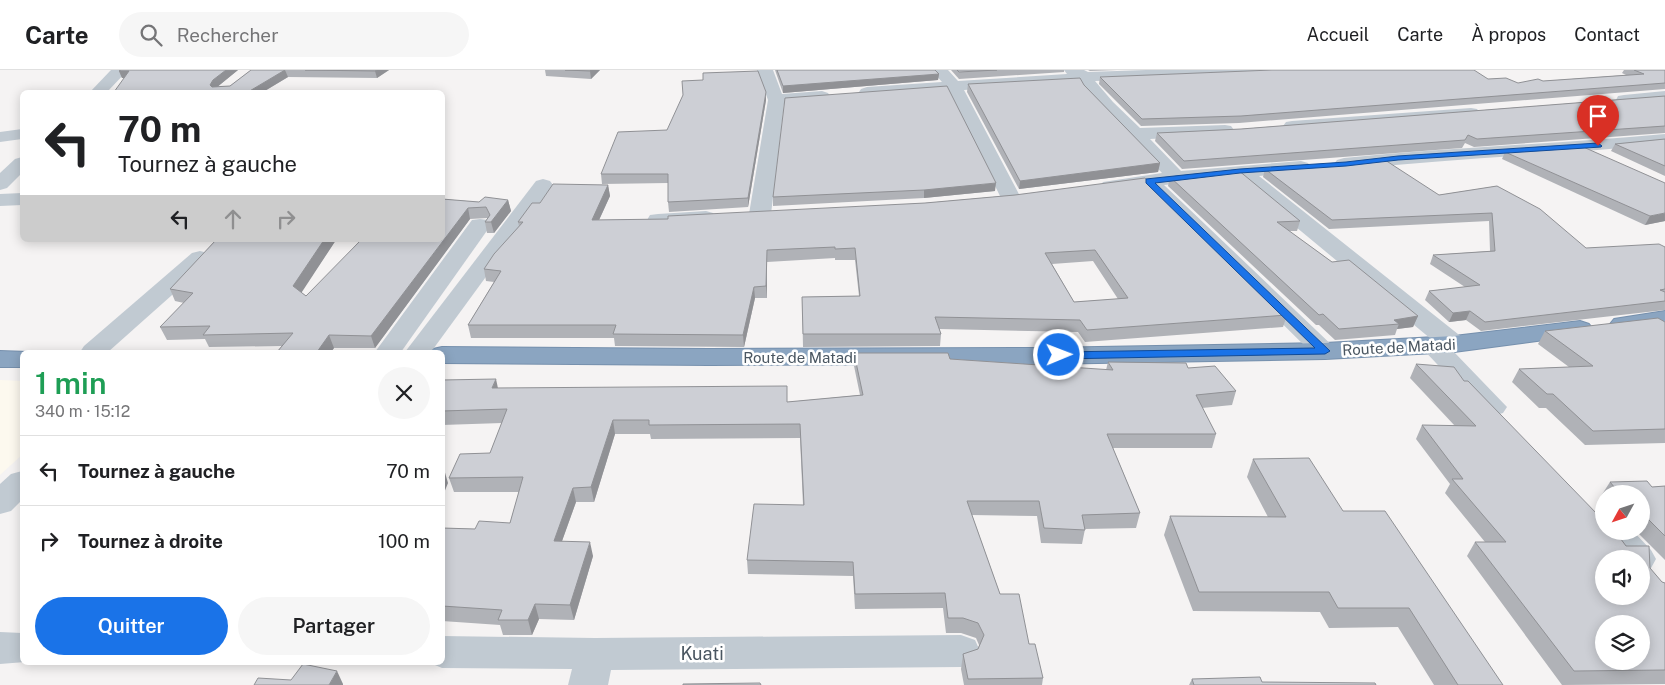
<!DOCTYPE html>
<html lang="fr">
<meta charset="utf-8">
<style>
:root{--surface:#fff;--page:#f6f6f6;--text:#202124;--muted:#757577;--line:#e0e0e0;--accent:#1a73e8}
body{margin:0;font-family:"Public Sans",sans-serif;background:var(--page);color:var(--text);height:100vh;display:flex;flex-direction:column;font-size:19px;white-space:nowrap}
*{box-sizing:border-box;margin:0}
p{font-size:16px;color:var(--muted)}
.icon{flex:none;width:28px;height:28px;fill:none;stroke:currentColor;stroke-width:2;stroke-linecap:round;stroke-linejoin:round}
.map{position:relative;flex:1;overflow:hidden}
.drawer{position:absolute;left:20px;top:280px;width:425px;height:315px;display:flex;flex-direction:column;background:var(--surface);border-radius:8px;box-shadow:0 2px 12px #0003}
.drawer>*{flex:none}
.top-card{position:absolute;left:20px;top:20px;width:425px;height:152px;border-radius:8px;box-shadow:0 2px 12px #0003;background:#fff;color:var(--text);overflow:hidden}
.needle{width:32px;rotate:230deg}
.buttons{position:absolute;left:1595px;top:415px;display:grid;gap:10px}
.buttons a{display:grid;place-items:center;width:55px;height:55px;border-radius:50%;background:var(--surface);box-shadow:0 2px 12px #0003;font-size:25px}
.pin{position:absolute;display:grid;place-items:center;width:42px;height:42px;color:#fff;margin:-51px -21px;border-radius:50% 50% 50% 0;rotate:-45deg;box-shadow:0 0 5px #0007}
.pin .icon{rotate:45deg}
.me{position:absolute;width:55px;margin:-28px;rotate:89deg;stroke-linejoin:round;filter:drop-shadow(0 0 4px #0008)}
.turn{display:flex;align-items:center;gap:18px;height:105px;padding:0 15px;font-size:22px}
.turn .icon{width:65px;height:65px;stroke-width:2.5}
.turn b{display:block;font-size:35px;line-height:42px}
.lanes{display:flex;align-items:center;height:48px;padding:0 15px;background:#0003;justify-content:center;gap:25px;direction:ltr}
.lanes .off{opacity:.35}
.round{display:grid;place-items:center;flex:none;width:52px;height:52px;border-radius:26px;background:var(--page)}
.summary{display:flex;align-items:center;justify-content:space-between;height:85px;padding:0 15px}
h1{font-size:30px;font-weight:600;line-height:38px;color:#1e9e55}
.primary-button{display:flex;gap:10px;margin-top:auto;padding:10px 15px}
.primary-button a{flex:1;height:58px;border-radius:30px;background:var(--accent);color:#fff;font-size:20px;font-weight:600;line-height:58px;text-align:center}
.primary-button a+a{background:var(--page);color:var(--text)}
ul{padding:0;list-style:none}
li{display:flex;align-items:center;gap:15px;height:70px;padding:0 15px;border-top:1px solid var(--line)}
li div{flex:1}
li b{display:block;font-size:19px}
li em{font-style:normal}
header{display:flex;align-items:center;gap:30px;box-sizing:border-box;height:70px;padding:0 25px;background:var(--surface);border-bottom:1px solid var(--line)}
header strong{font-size:24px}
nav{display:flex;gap:28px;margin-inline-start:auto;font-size:18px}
.search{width:350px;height:45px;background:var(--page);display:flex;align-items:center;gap:12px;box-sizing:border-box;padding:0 18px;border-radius:28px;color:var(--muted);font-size:19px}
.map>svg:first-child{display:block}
</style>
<header>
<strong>Carte</strong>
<div class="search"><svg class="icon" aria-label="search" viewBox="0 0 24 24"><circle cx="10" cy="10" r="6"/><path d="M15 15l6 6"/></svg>Rechercher</div>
<nav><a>Accueil</a><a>Carte</a><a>À propos</a><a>Contact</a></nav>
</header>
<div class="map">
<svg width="1665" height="615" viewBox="0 0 1665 615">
<rect width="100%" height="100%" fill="#f5f3f3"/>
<path fill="#fdf9ef" d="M 0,310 L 22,311 L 22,385 L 0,405 Z"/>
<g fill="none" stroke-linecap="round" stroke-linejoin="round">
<defs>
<g id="highway">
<path d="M 1665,241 L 1665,257 L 1623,262 L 1614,259 L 1610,254 L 1614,249 Z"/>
<path d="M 1580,251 L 1589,254 L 1593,259 L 1589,264 L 1454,282 L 1325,289 L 1040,294 L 709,295 L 442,293 L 442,282 L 430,282 L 433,279 L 442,277 L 709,279 L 1040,278 L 1325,273 L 1454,266 Z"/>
<path d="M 0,281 L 28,282 L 22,282 L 22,297 L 0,297 Z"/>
</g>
</defs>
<use href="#highway" stroke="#7690ad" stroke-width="2"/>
<g fill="#c1cad2" fill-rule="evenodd">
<path d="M 111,0 L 128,0 L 107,22 L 90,22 Z"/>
<path d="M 757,0 L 773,0 L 782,24 L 822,21 L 828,23 L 830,26 L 828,29 L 822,31 L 784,34 L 771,144 L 767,148 L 760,150 L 753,148 L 749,144 L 768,30 Z"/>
<path d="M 936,0 L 948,0 L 958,11 L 1067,4 L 1064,0 L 1084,0 L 1088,2 L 1146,0 L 1278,0 L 1275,3 L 1270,5 L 1095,11 L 1113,32 L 1140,58 L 1225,55 L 1231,56 L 1234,60 L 1231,64 L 1225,65 L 1150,69 L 1181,101 L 1301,91 L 1308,93 L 1311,97 L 1308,101 L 1259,106 L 1463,268 L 1467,274 L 1463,280 L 1454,282 L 1507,337 L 1503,343 L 1493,346 L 1483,343 L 1420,276 L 1424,270 L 1431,269 L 1237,108 L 1164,115 L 1338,281 L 1334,287 L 1325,289 L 1316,287 L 1144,117 L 1110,122 L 1103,120 L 1100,116 L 1103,112 L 1162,103 L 1084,21 L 1079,12 L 964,20 L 1021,128 L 1018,132 L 1011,134 L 1004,132 L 1001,128 L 948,21 L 867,27 L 861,25 L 859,22 L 861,19 L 867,17 L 942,12 L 934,3 Z"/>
<path d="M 1665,21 L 1665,31 L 1624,35 L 1618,34 L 1616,30 L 1618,26 L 1624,25 Z"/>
<path d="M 1471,38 L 1477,39 L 1480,43 L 1477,47 L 1292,61 L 1286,60 L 1283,56 L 1286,52 L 1292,51 Z"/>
<path d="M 22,59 L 22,69 L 0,72 L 0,62 Z"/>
<path d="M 1665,64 L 1665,74 C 1558,85 1451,88 1344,100 L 1337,98 L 1334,94 L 1337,90 L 1344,88 C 1451,77 1558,74 1665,64 Z"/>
<path d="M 22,87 L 22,103 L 7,118 L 0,120 L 0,103 L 15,89 Z"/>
<path d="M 543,109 L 550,111 L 553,115 L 431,282 L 405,282 L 536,111 Z"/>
<path d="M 22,123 L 22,135 L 0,136 L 0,124 Z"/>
<path d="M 706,141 L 713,143 L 717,147 L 713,151 L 658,156 L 650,155 L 647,150 L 650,145 L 658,144 Z"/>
<path d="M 480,149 L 488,150 L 491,155 L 401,282 L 375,282 L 472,150 Z"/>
<path d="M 200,181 L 208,183 L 211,188 L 208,193 L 108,282 L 80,282 L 84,276 L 192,183 Z"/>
<path d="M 22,401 L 22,430 L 11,441 L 0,444 L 0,414 L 11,404 Z"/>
<path d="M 1604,452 L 1604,461 L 1633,461 L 1651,480 L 1656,489 L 1651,498 L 1641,501 L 1641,489 L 1618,489 L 1596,461 L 1601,453 Z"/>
<path d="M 0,562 L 22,563 L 22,592 L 25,592 L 0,594 Z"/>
<path d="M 961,565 L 975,570 L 980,581 L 975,592 L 961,597 L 611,600 L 608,615 L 568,615 L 572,599 L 442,598 L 428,592 L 442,592 L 442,566 L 595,568 Z"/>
</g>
<use href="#highway" fill="#8ba5c1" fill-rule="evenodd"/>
</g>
<g fill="#b0b2b7" fill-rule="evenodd">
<path d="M 121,0 L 238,0 L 217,17 L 230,16 L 251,0 L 389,0 L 377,8 L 288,7 L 263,22 L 122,8 L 119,1 Z"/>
<path d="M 545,0 L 600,0 L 591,9 L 546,6 Z"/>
<path d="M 775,0 L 935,0 L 939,4 L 938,10 L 783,23 Z"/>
<path d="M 951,0 L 1064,0 L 1064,2 L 959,9 Z"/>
<path d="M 1088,0 L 1117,0 L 1090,1 Z"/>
<path d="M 1624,0 L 1665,0 L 1665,19 L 1239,53 L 1141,56 L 1099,14 L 1100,7 L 1488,9 L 1518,13 L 1626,5 L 1622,3 Z"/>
<path d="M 968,14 L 1084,15 L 1160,93 L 1158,102 L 1019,119 L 967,22 Z"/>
<path d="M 1665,26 L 1665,63 L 1474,77 L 1465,73 L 1462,78 L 1182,99 L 1155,71 L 1157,63 L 1241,59 Z"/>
<path d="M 785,28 L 995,121 L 924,128 L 773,136 L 773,127 Z"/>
<path d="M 766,30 L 748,137 L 669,142 L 668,132 L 668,113 L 602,114 L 601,104 L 667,60 Z"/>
<path d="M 1665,69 L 1665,106 L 1611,81 L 1615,74 Z"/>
<path d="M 1505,82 L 1665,151 L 1645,155 L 1502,89 Z"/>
<path d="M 1265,99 L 1439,125 L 1497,116 L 1586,178 L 1665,177 L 1665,240 L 1481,261 L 1466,250 L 1449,252 L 1425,230 L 1429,221 L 1465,217 L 1430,194 L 1433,185 L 1490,181 L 1489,151 L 1329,159 L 1263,107 Z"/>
<path d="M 1170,107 L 1300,151 L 1297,161 L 1289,161 L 1332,192 L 1418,246 L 1413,257 L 1397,259 L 1395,265 L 1335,270 L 1319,255 L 1316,255 L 1168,116 Z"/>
<path d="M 608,115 L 610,126 L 599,150 L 668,149 L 925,133 L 1015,125 L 1287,245 L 1283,257 L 1085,272 L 1078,262 L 939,259 L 941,264 L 940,276 L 803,277 L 802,227 L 859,226 L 855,190 L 835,190 L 835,188 L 767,192 L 767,228 L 755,228 L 744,277 L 615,276 L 614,268 L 471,268 L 468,255 L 494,212 L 486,211 L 484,199 L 519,156 L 518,152 L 540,133 ZM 1093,191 L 1118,229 L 1074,232 L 1052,194 Z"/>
<path d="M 442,129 L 479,132 L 508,130 L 511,141 L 494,163 L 487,163 L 485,152 L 488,148 L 470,149 L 375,278 L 334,278 L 331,282 L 277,282 L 282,276 L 209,277 L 205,269 L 167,270 L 160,257 L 184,233 L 175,231 L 170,219 L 215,171 L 215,170 L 336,170 L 301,222 L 306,226 Z"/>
<path d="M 1665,252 L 1665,373 L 1585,375 L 1546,338 L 1539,338 L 1512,312 L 1519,299 L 1569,297 L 1538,274 L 1545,261 Z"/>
<path d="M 854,283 L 950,289 L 1106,300 L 1108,292 L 1188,298 L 1236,321 L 1232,335 L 1202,338 L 1216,364 L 1212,378 L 1113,378 L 1140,443 L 1136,458 L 1085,459 L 1082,474 L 1041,473 L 1037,446 L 972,445 L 1000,524 L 1029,574 L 1043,608 L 1042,615 L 964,615 L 961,599 L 963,584 L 978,579 L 979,575 L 976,568 L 961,563 L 946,563 L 943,538 L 855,539 L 853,506 L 748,504 L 747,490 L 803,435 L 800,368 L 651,369 L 650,364 L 615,364 L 594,432 L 576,432 L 562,471 L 593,486 L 574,550 L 539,549 L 532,565 L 503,565 L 500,555 L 442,551 L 442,458 L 475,459 L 510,453 L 519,422 L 454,422 L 449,408 L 490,383 L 502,353 L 442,355 L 442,310 L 498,318 L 788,332 L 860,325 L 854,296 Z"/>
<path d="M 1416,294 L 1464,311 L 1662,512 L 1665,513 L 1665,614 L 1562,615 L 1467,486 L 1475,472 L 1485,472 L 1445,423 L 1450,414 L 1416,369 L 1422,355 L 1455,356 L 1410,308 Z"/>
<path d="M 1253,389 L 1343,441 L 1503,615 L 1434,615 L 1398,557 L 1329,558 L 1320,542 L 1193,541 L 1164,465 L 1170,446 L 1268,447 L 1247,407 Z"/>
<path d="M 1610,412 L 1652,417 L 1665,416 L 1665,490 L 1636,461 L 1641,461 L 1641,424 L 1604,424 L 1604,430 L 1601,426 Z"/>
<path d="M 1192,609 L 1262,612 L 1376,615 L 1189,615 Z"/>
</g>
<g fill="#909195">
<path d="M 226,0 L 238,0 L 216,18 L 213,22 L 210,15 L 213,10 Z"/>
<path d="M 285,0 L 288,7 L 263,22 L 248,22 Z"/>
<path d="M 377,0 L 389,0 L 377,8 L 375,1 Z"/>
<path d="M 591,0 L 600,0 L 591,9 L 590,1 Z"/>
<path d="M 119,1 L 129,1 L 132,8 L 122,8 Z"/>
<path d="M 939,4 L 938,10 L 783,23 L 783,16 Z"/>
<path d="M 766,22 L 766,30 L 748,137 L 748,128 Z"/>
<path d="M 1160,93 L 1158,102 L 1019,119 L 1020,111 Z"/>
<path d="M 996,113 L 995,121 L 924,128 L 924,120 Z"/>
<path d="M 608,115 L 610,126 L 594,161 L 592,150 Z"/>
<path d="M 508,130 L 511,141 L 494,163 L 491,152 Z"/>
<path d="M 468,138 L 470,149 L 375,278 L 371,266 Z"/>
<path d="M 1665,143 L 1665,151 L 1645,155 L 1650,146 Z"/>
<path d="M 324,170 L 336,170 L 298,228 L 293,216 Z"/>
<path d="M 767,180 L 767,228 L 766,216 Z"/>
<path d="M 754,217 L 755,228 L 744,277 L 743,265 Z"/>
<path d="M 1470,241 L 1466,250 L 1449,252 L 1453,243 Z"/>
<path d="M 1418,246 L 1413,257 L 1397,259 L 1399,254 L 1394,250 Z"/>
<path d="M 329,265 L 334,278 L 331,282 L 317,282 Z"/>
<path d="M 496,309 L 499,323 L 492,318 Z"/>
<path d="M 613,350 L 615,364 L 594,432 L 591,417 Z"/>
<path d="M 444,399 L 448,413 L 442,428 L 442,402 Z"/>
<path d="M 573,418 L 576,432 L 557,485 L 554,471 Z"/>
<path d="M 590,472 L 593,486 L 574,550 L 570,535 Z"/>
<path d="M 535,534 L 539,549 L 532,565 L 528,550 Z"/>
<path d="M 337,601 L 343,614 L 343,615 L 329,615 Z"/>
</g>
<g fill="#cdcfd5" stroke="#909195" fill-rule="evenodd">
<path d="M 121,0 L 226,0 L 213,10 L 210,15 L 212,17 L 230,16 L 251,0 L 285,0 L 248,22 L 114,22 L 129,1 L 119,1 Z"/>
<path d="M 305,0 L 377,0 L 375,1 Z"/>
<path d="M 565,0 L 591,0 L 590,1 Z"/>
<path d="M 777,0 L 935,0 L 939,4 L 783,16 Z"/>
<path d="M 957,0 L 997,0 L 959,2 Z"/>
<path d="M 1272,0 L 1474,0 L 1488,9 L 1506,8 L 1518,13 L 1538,9 L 1543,11 L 1644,4 L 1634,0 L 1665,0 L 1665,13 L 1241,46 L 1142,49 L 1100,7 Z"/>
<path d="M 758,1 L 766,22 L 748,128 L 668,132 L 668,104 L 601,104 L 618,62 L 667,60 L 683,25 L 682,11 L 703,10 L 703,3 Z"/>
<path d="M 1080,8 L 1084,15 L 1160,93 L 1020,111 L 968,14 Z"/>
<path d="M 947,16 L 996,113 L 924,120 L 773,127 L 785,28 Z"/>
<path d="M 1665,26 L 1665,56 L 1477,69 L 1468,65 L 1465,70 L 1184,91 L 1157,63 L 1241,59 Z"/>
<path d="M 1665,69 L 1665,96 L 1615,74 Z"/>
<path d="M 1581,76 L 1665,113 L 1665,143 L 1650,146 L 1505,82 Z"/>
<path d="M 1385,90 L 1439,125 L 1497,116 L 1540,139 L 1586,178 L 1659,174 L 1665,177 L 1665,219 L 1660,220 L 1665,222 L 1665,231 L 1485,252 L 1470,241 L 1453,243 L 1429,221 L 1480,215 L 1433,185 L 1495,181 L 1492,143 L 1332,150 L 1265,99 Z"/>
<path d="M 1238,100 L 1300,151 L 1277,152 L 1332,192 L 1349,190 L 1418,246 L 1394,250 L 1399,254 L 1339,259 L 1323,244 L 1319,245 L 1170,107 Z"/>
<path d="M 1145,108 L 1287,245 L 1087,260 L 1080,250 L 935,247 L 941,264 L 803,264 L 802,227 L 860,226 L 855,178 L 835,179 L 835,177 L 767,180 L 766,216 L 754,217 L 743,265 L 613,264 L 616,255 L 468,255 L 501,201 L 484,199 L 494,184 L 523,152 L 518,152 L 532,133 L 540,133 L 553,114 L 608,115 L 592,150 L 668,149 L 668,146 L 925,133 L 1015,125 ZM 1095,180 L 1128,228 L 1074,232 L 1045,183 Z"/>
<path d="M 485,127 L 508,130 L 491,152 L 485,152 L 490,145 L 486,137 L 468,138 L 371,266 L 329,265 L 317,282 L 277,282 L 293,263 L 203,265 L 210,256 L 160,257 L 193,223 L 170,219 L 216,170 L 324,170 L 293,216 L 306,226 L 361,170 L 442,170 L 442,129 L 479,132 Z"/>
<path d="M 1658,248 L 1665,252 L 1665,359 L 1593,361 L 1553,324 L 1547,324 L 1519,299 L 1593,296 L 1545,261 Z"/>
<path d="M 854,283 L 948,283 L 950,289 L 1113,300 L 1108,292 L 1186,293 L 1188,298 L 1215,296 L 1236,321 L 1196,325 L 1216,364 L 1107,364 L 1140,443 L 1082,445 L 1085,460 L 1044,458 L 1039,431 L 967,431 L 1000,524 L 1019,524 L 1029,574 L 1035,574 L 1043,608 L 968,609 L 963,584 L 978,579 L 984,565 L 978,553 L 963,548 L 948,548 L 945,523 L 855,524 L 853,492 L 747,490 L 754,434 L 804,435 L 800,354 L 649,355 L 649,350 L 613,350 L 591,417 L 573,418 L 554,471 L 590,472 L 570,535 L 535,534 L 528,550 L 498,550 L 502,540 L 442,536 L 442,458 L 475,459 L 479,451 L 510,453 L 523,407 L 449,408 L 460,384 L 490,383 L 507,339 L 442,341 L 442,310 L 496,309 L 492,318 L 787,316 L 787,332 L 863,325 Z"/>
<path d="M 1416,294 L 1454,297 L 1464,311 L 1468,311 L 1600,447 L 1604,449 L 1604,461 L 1615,461 L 1626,476 L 1649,476 L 1650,498 L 1662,512 L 1665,513 L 1665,600 L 1574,601 L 1475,472 L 1506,472 L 1452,409 L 1463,409 L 1422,355 L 1476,356 ZM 1604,489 L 1641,489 L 1641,526 L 1604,526 ZM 1604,554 L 1641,554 L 1641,591 L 1604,591 Z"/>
<path d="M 1309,388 L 1343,441 L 1385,441 L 1503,615 L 1458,615 L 1409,538 L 1338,538 L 1329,522 L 1199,522 L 1170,446 L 1286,447 L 1253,389 Z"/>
<path d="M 1647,411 L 1652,417 L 1665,416 L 1665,466 L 1644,445 L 1641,445 L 1641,424 L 1615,424 L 1615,418 L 1610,412 Z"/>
<path d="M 303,594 L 337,601 L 329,615 L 254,615 L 258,608 L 291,610 Z"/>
<path d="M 1260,607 L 1262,612 L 1375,613 L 1376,615 L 1194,615 L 1192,609 Z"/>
<path d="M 760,613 L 761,615 L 683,615 L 683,614 Z"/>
</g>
<path fill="#1a73e8" stroke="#114b97" d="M 1598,73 L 1602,76 L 1601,77 L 1398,90 L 1346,96 L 1240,103 L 1155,113 L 1330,281 L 1325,284 L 1059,289 L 1053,285 L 1059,282 L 1315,278 L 1146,113 L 1146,109 L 1240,99 L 1346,92 L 1398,86 Z"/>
<g text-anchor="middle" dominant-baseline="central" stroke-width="5" stroke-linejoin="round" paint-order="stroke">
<g font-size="15" fill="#4a5661" stroke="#fff">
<text transform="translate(1399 277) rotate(-3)">Route de Matadi</text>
<text x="800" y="287">Route de Matadi</text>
</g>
<g font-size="18" fill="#4a5661" stroke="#fff">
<text x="702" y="583">Kuati</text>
</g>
</g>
</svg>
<div class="buttons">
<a><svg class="needle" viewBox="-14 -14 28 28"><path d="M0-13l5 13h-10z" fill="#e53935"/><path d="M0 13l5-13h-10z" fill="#757577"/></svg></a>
<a><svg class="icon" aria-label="sound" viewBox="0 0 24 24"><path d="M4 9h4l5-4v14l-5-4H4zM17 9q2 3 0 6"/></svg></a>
<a><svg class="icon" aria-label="layers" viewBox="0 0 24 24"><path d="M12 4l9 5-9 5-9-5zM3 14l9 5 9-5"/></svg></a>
</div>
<div class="pin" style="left:1598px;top:76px;background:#d93025"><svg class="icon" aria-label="arrive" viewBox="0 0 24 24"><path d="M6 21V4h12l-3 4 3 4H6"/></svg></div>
<svg class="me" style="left:1059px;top:285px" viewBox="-20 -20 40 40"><circle r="17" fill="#1a73e8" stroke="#fff" stroke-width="3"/><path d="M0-11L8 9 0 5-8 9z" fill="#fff"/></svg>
<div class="top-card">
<div class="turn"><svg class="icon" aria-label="left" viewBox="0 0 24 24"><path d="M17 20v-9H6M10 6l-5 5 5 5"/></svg><div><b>70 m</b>Tournez à gauche</div></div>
<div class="lanes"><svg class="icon" aria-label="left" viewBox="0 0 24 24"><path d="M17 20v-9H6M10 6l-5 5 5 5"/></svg><svg class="icon off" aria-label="ahead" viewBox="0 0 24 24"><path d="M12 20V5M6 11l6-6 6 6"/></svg><svg class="icon off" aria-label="right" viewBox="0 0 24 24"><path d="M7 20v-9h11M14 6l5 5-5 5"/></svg></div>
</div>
<section class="drawer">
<div class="summary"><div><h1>1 min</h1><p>340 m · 15:12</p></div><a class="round"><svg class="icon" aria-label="close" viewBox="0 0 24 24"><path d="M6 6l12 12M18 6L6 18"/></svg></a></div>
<ul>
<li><svg class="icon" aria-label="left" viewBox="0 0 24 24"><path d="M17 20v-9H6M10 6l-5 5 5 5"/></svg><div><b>Tournez à gauche</b></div><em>70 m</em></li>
<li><svg class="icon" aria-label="right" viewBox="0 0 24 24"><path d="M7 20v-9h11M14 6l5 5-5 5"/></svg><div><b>Tournez à droite</b></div><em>100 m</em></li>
</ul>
<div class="primary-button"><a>Quitter</a><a>Partager</a></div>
</section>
</div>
